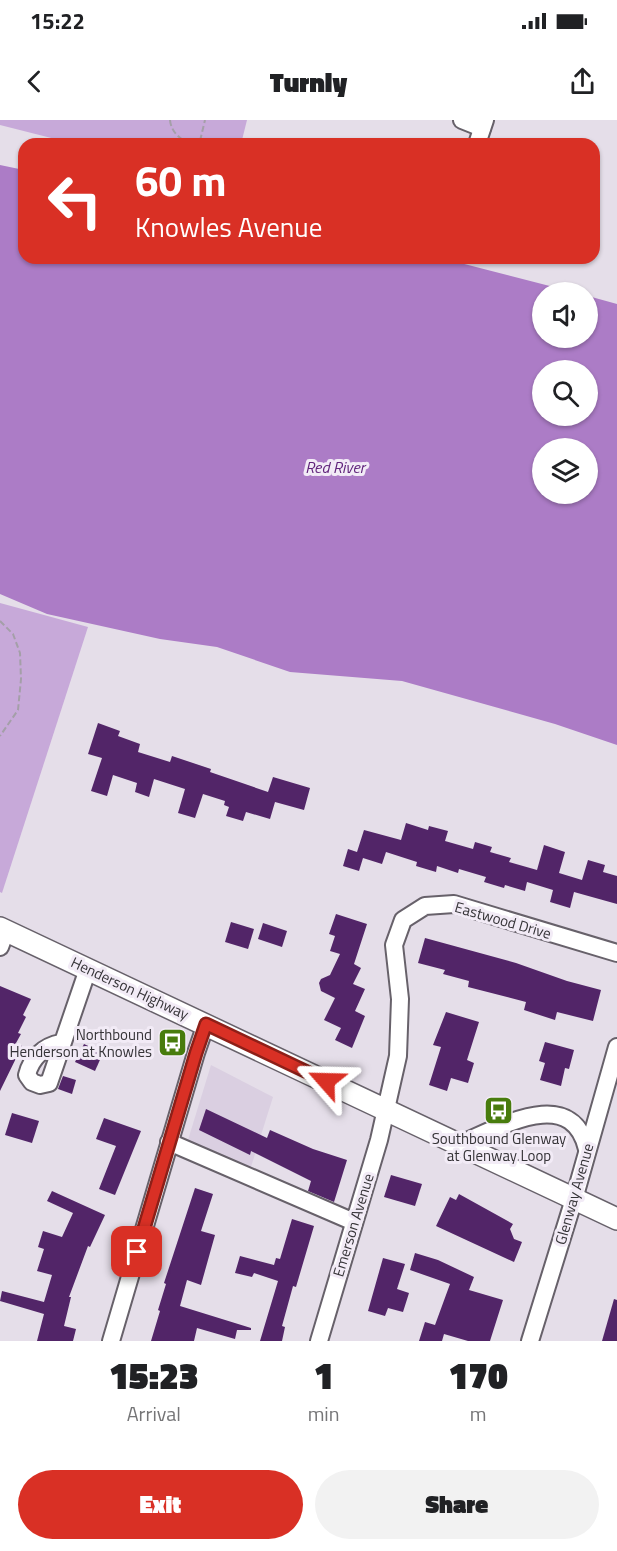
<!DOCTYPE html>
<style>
:root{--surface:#fff;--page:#f2f2f2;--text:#202124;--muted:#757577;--accent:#d93025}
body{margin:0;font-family:"Titillium Web",sans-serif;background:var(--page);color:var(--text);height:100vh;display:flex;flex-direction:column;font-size:22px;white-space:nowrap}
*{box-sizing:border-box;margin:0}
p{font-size:20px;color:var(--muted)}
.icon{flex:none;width:33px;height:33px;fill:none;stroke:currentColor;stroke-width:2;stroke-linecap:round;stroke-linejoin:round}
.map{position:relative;height:1221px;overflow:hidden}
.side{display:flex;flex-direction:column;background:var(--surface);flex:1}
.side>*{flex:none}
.hud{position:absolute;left:18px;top:18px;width:582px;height:126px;border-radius:18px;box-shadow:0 2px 4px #0004;background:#d93025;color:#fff;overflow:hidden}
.fabs{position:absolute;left:532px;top:162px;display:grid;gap:12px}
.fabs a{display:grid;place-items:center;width:66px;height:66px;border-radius:50%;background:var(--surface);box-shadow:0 2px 4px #0004;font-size:30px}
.pin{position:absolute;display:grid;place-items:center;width:51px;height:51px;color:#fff;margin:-26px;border-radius:12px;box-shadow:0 3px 9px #0006}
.me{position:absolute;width:66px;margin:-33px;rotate:295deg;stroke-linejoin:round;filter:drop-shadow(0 0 4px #0008)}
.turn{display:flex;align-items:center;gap:21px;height:126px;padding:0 18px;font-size:27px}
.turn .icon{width:78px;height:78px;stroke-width:2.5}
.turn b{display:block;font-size:42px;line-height:51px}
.eta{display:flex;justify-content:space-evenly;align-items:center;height:102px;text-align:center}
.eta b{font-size:36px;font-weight:800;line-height:42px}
.primary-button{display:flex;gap:12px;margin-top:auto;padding:12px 18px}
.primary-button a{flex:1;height:69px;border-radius:36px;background:var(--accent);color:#fff;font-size:24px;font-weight:800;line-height:69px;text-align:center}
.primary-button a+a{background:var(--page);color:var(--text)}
.status{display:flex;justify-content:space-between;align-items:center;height:42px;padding:0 30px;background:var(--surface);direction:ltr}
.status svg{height:16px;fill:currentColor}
header{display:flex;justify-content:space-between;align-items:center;height:78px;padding:0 18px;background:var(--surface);font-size:27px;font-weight:800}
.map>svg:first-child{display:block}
</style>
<div class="status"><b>15:22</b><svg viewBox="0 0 49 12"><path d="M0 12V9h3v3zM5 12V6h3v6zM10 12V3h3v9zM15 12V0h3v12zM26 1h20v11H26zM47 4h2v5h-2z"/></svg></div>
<header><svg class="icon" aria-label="back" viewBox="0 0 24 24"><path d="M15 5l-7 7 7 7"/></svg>Turnly<svg class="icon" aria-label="share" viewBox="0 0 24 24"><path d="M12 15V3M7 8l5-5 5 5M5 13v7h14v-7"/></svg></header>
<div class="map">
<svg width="617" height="1221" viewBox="0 0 617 1221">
<rect width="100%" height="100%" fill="#e5dee9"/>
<path fill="#dacfe1" d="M 211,945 L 273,977 L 250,1050 L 188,1020 Z"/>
<g fill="#c7a9d9">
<path d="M 0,0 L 247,0 L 241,24 L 75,24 L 0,5 Z"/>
<path d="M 0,483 L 88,507 L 2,773 L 0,772 Z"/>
</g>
<path fill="#ac7cc6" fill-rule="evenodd" d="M 0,45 L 24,50 L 24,138 L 441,138 L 573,172 L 543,172 L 543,218 L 588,218 L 588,176 L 617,184 L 617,625 L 555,604 L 402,561 L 290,552 L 217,527 L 160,519 L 47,494 L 0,474 ZM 543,250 L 588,250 L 588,296 L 543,296 ZM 543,328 L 588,328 L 588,374 L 543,374 Z"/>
<g fill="#522568">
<path d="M 98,603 L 120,611 L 118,616 L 140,624 L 138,632 L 170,642 L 172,636 L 211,649 L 210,652 L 268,672 L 273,657 L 310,668 L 304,690 L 275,682 L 270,699 L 246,692 L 243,701 L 226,696 L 229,687 L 224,685 L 225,681 L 203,674 L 195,698 L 178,693 L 185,669 L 154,659 L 149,677 L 135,672 L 137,663 L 113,655 L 107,676 L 91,671 L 102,638 L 88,634 Z"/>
<path d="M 406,703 L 428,710 L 429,706 L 448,711 L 445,721 L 473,729 L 475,722 L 492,727 L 490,732 L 511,738 L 509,742 L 537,750 L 544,725 L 565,732 L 559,753 L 582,760 L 588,740 L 605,745 L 603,752 L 617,756 L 617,784 L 574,772 L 570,788 L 550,782 L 553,770 L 527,762 L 525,771 L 505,765 L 504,768 L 484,762 L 486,757 L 459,749 L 458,753 L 437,746 L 436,752 L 416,746 L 417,742 L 386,732 L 382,744 L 363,738 L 359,751 L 343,746 L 348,729 L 357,732 L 364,710 L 401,720 Z"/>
<path d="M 336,794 L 367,804 L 354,844 L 361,848 L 353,864 L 365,869 L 355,891 L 365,896 L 352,928 L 335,920 L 341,908 L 324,900 L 335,878 L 321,871 L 319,863 L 321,859 L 330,855 L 340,834 L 330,831 L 335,816 L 329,814 Z"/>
<path d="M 231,802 L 254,809 L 248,829 L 225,822 Z"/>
<path d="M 263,803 L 287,811 L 282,827 L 258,819 Z"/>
<path d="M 425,818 L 516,843 L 567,861 L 601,870 L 593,901 L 557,892 L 555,900 L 524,890 L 526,882 L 468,867 L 469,861 L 443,854 L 445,850 L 418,843 Z"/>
<path d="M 0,866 L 31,879 L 23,895 L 26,897 L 18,913 L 21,914 L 16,923 L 22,926 L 0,971 Z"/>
<path d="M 446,892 L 479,902 L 467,940 L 474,943 L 468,963 L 451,958 L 447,971 L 429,965 L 441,927 L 433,925 Z"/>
<path d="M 545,922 L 574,930 L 569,949 L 565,948 L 561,966 L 540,960 L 545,943 L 539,941 Z"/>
<path d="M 84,924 L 103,933 L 95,951 L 75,942 Z"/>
<path d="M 63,956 L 76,960 L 72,974 L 58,969 Z"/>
<path d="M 206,989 L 267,1018 L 270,1010 L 313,1029 L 347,1040 L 334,1082 L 308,1071 L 311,1061 L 251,1031 L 250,1035 L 199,1010 Z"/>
<path d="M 12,993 L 39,1001 L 32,1023 L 5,1015 Z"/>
<path d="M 104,998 L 141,1011 L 115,1075 L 99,1069 L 116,1026 L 96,1019 Z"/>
<path d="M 391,1055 L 422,1064 L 415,1086 L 384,1077 Z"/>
<path d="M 195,1068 L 213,1074 L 201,1111 L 215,1115 L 201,1165 L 187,1160 L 180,1186 L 251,1208 L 251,1210 L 237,1210 L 235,1219 L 197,1208 L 194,1221 L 151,1221 L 160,1191 L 158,1190 L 166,1164 L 164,1163 Z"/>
<path d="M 52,1071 L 105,1095 L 90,1127 L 88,1126 L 69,1177 L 71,1177 L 64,1206 L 76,1209 L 73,1221 L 37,1221 L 44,1194 L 0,1181 L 2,1171 L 44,1182 L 52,1155 L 37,1151 L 44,1129 L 38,1127 L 43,1111 L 62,1117 L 73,1093 L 47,1081 Z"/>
<path d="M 459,1074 L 513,1104 L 510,1109 L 514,1119 L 522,1122 L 514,1142 L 436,1106 L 450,1077 L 456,1080 Z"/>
<path d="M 292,1099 L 314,1106 L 296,1167 L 293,1166 L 282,1206 L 285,1207 L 282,1221 L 260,1221 L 278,1161 L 254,1153 L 252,1157 L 235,1153 L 240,1136 L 274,1145 L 276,1138 L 280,1139 Z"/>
<path d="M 415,1133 L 438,1140 L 474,1157 L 469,1170 L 503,1180 L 490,1221 L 468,1221 L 444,1214 L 442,1221 L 419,1221 L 425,1202 L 435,1205 L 450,1164 L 410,1150 Z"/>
<path d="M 383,1138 L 405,1144 L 397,1169 L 409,1173 L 403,1192 L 388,1188 L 385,1196 L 368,1191 Z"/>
<path d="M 614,1179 L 617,1180 L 617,1221 L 602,1221 Z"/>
</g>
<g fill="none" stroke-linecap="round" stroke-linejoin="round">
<defs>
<g id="minor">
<path d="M 462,0 L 482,8"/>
<path d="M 477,24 L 485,0"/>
<path d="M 0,827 L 6,811"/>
<path d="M 61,923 C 44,926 31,938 27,955 L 32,962 L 40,965 L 49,963 L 88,849"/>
<path d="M 169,1022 L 354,1102"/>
<path d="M 460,1024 C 499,1008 571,964 587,1029"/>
<path d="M 111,1221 L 196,933 L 206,904"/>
<path d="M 319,1221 L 379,1020 L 398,936 L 400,879 L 394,825 L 403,800 L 425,786 L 454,784 L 617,833"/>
<path d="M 530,1221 L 574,1079 L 617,927"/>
</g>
<path id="major" d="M 0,808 L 617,1099"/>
</defs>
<use href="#minor" stroke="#67616a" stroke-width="20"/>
<use href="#major" stroke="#67616a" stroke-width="24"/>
<g stroke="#a49fa8" stroke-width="2" stroke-dasharray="6 3" stroke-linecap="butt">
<path d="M 170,0 C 171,12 180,19 190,24"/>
<path d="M 192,24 L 200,21 L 205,0"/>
<path d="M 0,501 L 13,514 L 20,533 L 21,559 L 18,590 L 0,616"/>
</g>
<use href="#minor" stroke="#fff" stroke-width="16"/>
<use href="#major" stroke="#fff" stroke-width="21"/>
</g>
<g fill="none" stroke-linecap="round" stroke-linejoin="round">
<defs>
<path id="route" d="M 137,1132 L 196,933 L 206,904 L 326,961"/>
</defs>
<use href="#route" stroke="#8d1f18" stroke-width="15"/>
<use href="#route" stroke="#d93025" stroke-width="10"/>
</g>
<defs>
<symbol id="bus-square" viewBox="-11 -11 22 22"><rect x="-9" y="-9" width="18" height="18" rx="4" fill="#487c0d" stroke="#f2ebf6"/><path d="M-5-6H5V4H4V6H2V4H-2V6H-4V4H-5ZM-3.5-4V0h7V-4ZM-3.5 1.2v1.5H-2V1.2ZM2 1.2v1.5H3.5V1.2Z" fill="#fff"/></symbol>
</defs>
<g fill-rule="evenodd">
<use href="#bus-square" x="156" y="906" width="33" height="33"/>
<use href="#bus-square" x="482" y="974" width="33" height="33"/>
</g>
<g text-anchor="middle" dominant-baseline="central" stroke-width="6" stroke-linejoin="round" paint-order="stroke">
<g font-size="15" fill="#353337" stroke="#f2ebf6">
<text transform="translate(503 800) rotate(16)">Eastwood Drive</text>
<text transform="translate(130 868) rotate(25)">Henderson Highway</text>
<text transform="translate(574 1074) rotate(-74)">Glenway Avenue</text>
<text transform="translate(353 1105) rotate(-73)">Emerson Avenue</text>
</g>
<g font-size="15" fill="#353337" stroke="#f2ebf6" text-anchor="end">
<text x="152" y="914">Northbound<tspan x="152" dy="17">Henderson at Knowles</tspan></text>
<text x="499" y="1018" text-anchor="middle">Southbound Glenway<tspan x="499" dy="17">at Glenway Loop</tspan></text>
</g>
<g font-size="16" font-style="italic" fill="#60237b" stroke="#f2ebf6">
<text x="335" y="347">Red River</text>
</g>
</g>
</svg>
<div class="fabs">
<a><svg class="icon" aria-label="sound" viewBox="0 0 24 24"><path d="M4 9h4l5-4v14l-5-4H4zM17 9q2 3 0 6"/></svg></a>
<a><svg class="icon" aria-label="search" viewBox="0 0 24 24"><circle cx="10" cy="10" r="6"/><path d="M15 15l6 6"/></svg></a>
<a><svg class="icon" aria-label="layers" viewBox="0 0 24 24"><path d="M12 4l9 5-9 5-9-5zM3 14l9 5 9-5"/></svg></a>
</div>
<div class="pin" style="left:137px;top:1132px;background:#d93025"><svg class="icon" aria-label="arrive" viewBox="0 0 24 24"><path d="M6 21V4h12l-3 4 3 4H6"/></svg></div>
<svg class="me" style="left:326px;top:961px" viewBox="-20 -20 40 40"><path d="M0-17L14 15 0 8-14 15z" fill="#d93025" stroke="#fff" stroke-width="4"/></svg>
<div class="hud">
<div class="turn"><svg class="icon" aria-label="left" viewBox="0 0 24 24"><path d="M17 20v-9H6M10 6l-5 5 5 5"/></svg><div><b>60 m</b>Knowles Avenue</div></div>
</div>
</div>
<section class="side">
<div class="eta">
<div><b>15:23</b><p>Arrival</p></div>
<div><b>1</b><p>min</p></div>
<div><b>170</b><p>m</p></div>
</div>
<div class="primary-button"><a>Exit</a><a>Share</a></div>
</section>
